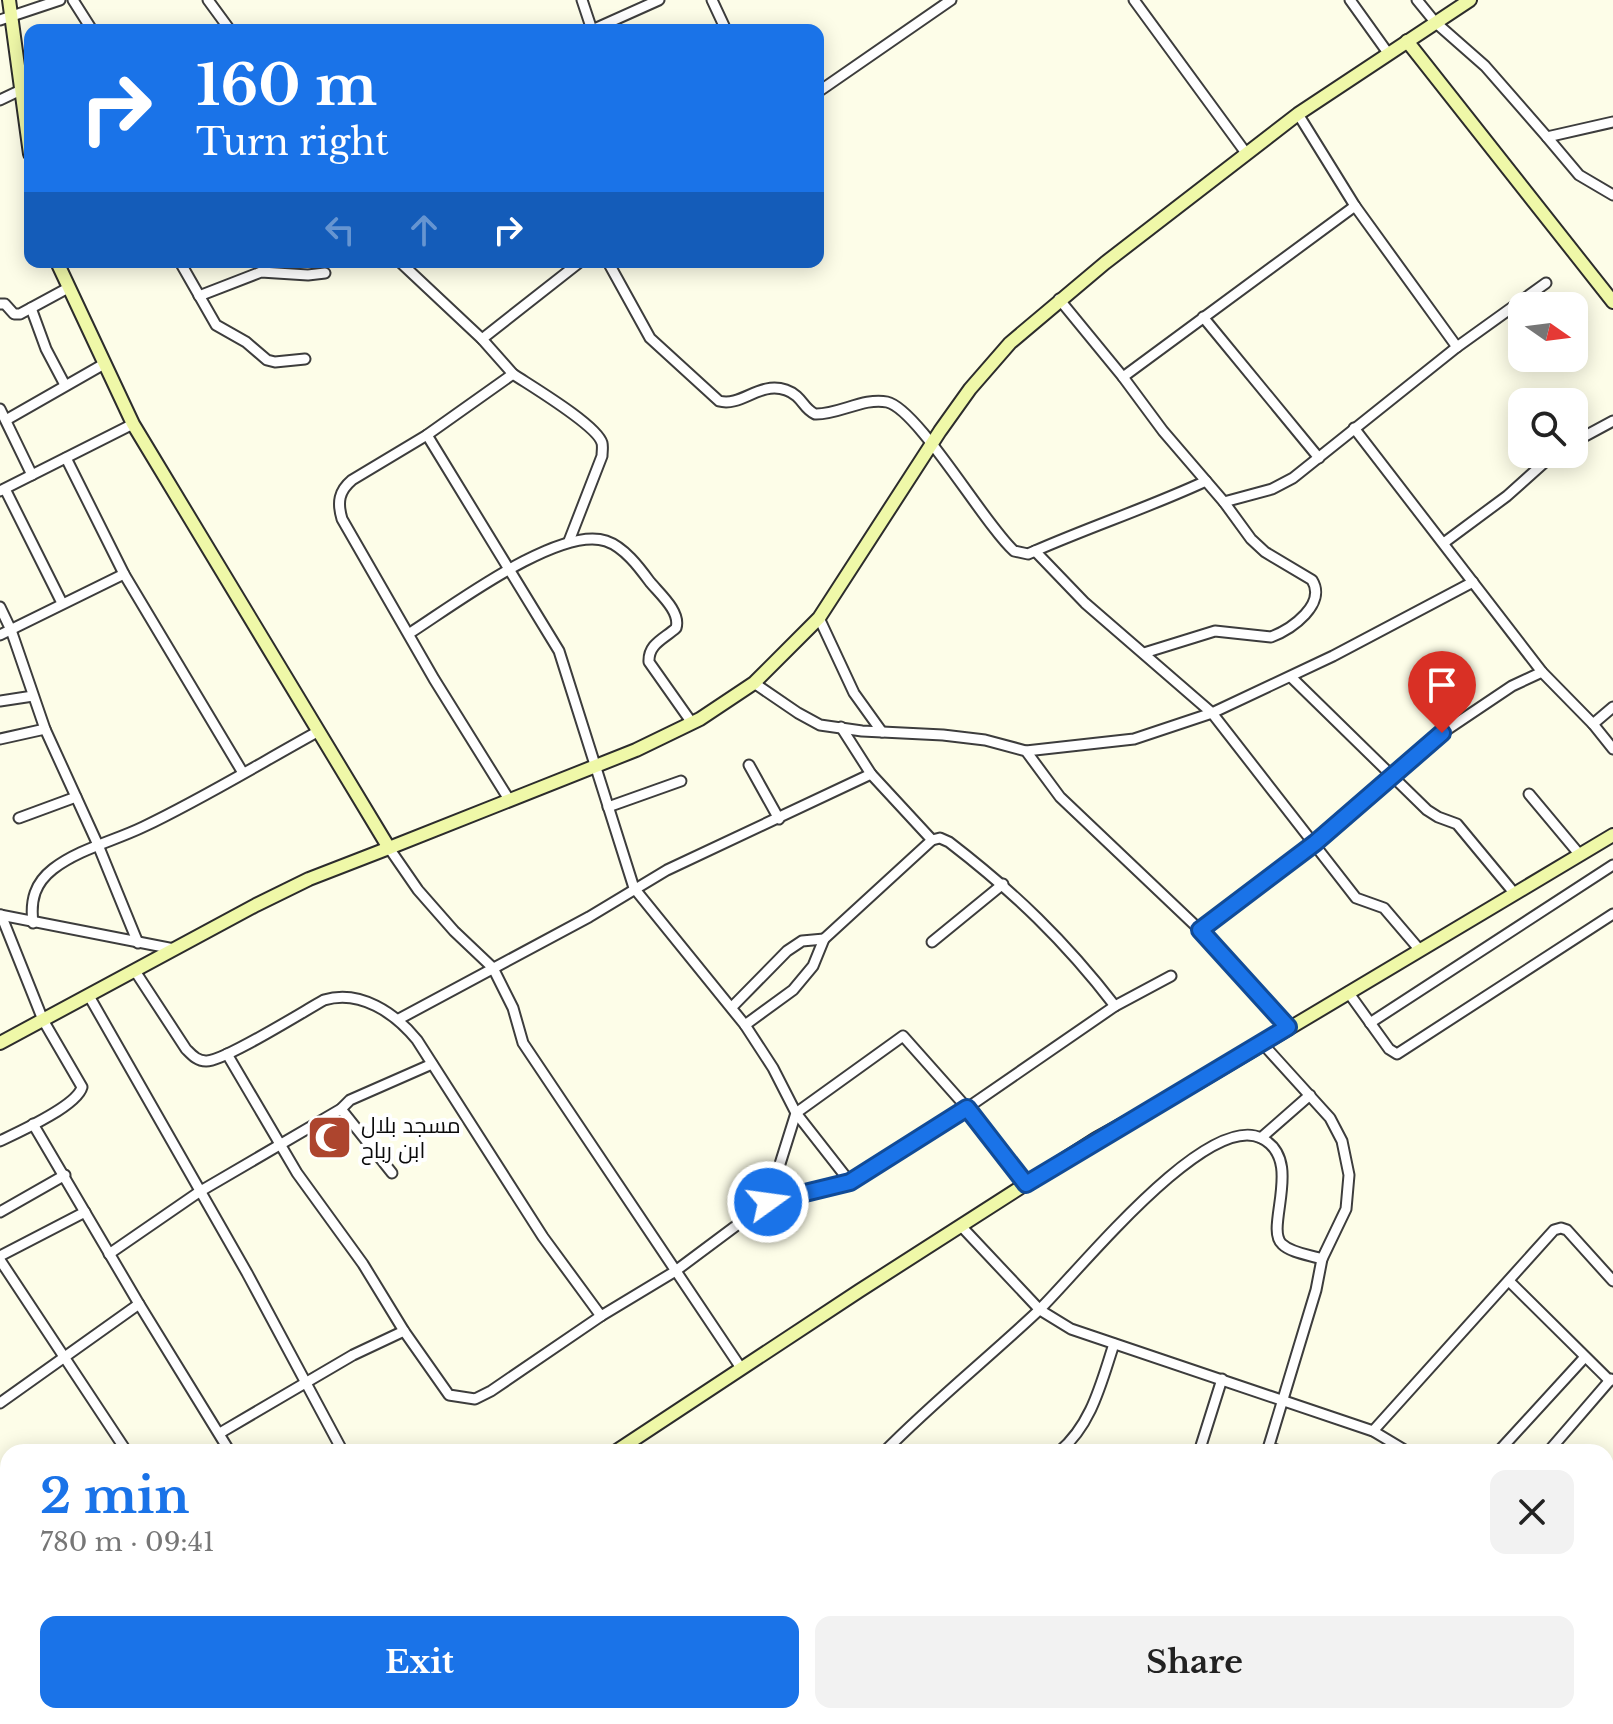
<!DOCTYPE html>
<meta charset="utf-8">
<style>
:root{--surface:#fff;--page:#f2f2f2;--text:#222;--muted:#767676;--accent:#1a73e8}
body{margin:0;font-family:"Libre Baskerville",Cairo,serif;background:var(--page);color:var(--text);height:100vh;display:flex;flex-direction:column;font-size:30px;white-space:nowrap}
*{box-sizing:border-box;margin:0}
p{font-size:26px;color:var(--muted)}
.icon{flex:none;width:44px;height:44px;fill:none;stroke:currentColor;stroke-width:2;stroke-linecap:round;stroke-linejoin:round}
.map{position:relative;flex:1;overflow:hidden}
.drawer{position:absolute;left:0px;top:1444px;width:1614px;height:280px;display:flex;flex-direction:column;background:var(--surface);border-radius:24px 24px 0 0;box-shadow:0 4px 20px #0003}
.drawer>*{flex:none}
.banner{position:absolute;left:24px;top:24px;width:800px;height:244px;border-radius:16px;box-shadow:0 4px 20px #0003;background:#1a73e8;color:#fff;overflow:hidden}
.needle{width:52px;rotate:104deg}
.buttons{position:absolute;left:1508px;top:292px;display:grid;gap:16px}
.buttons a{display:grid;place-items:center;width:80px;height:80px;border-radius:16px;background:var(--surface);box-shadow:0 4px 20px #0003;font-size:40px}
.pin{position:absolute;display:grid;place-items:center;width:68px;height:68px;color:#fff;margin:-82px -34px;border-radius:50% 50% 50% 0;rotate:-45deg;box-shadow:0 0 8px #0007}
.pin .icon{rotate:45deg}
.me{position:absolute;width:88px;margin:-44px;rotate:76deg;stroke-linejoin:round;filter:drop-shadow(0 0 6px #0008)}
.turn{display:flex;align-items:center;gap:28px;height:168px;padding:0 40px;font-size:36px}
.turn .icon{width:104px;height:104px;stroke-width:2.5}
.turn b{display:block;font-size:56px;line-height:68px}
.lanes{display:flex;align-items:center;height:76px;padding:0 40px;background:#0003;justify-content:center;gap:40px;direction:ltr}
.lanes .off{opacity:.35}
.round{display:grid;place-items:center;flex:none;width:84px;height:84px;border-radius:16px;background:var(--page)}
.overview{display:flex;align-items:center;justify-content:space-between;height:136px;padding:0 40px}
h1{font-size:48px;font-weight:700;line-height:60px;color:var(--accent)}
.primary-button{display:flex;gap:16px;margin-top:auto;padding:16px 40px}
.primary-button a{flex:1;height:92px;border-radius:16px;background:var(--accent);color:#fff;font-size:32px;font-weight:700;line-height:92px;text-align:center}
.primary-button a+a{background:var(--page);color:var(--text)}
.map>svg:first-child{display:block}
</style>
<div class="map">
<svg width="1613" height="1724" viewBox="0 0 1613 1724">
<rect width="100%" height="100%" fill="#fdfde8"/>
<g fill="none" stroke-linecap="round" stroke-linejoin="round">
<defs>
<g id="street">
<path d="M 73,0 L 92,30"/>
<path d="M 208,0 L 230,30"/>
<path d="M 582,0 L 592,30"/>
<path d="M 712,0 L 726,30"/>
<path d="M 1134,0 L 1246,153"/>
<path d="M 1350,0 L 1388,53"/>
<path d="M 1417,0 L 1435,22 L 1485,66 L 1547,137 L 1613,122"/>
<path d="M 0,20 L 60,0"/>
<path d="M 592,30 L 659,0"/>
<path d="M 818,92 L 951,0"/>
<path d="M 0,100 L 23,89 L 30,88"/>
<path d="M 1298,114 L 1355,206 L 1457,347"/>
<path d="M 1547,137 L 1579,175 L 1613,195"/>
<path d="M 180,262 L 216,325 L 246,342 L 267,360 L 275,362 L 305,359"/>
<path d="M 400,262 L 482,339 L 513,374 L 427,435 L 352,480 C 339,491 337,502 342,519 L 434,679 L 510,801"/>
<path d="M 608,262 L 650,338 L 719,401 C 742,407 759,381 786,390 C 803,396 802,408 815,414 C 838,415 864,397 887,402 C 918,409 984,524 1014,551 L 1028,554 L 1035,551 C 1092,526 1150,507 1206,481"/>
<path d="M 199,296 L 261,272 L 308,275 L 325,273"/>
<path d="M 1059,299 L 1123,377 L 1163,431 L 1224,502 L 1251,539 L 1265,552 L 1312,580 C 1327,604 1292,629 1271,637 L 1215,631 L 1144,653"/>
<path d="M 0,304 L 5,304 L 14,314 L 20,314 L 68,288"/>
<path d="M 31,308 L 46,349 L 65,385"/>
<path d="M 1203,317 L 1319,458"/>
<path d="M 482,339 L 580,262"/>
<path d="M 513,374 C 531,386 597,425 602,443 C 603,447 602,452 602,456 L 569,541"/>
<path d="M 1123,377 L 1355,206"/>
<path d="M 0,409 L 32,475"/>
<path d="M 6,420 L 104,364"/>
<path d="M 1354,428 L 1542,672 L 1593,724 L 1613,749"/>
<path d="M 1519,439 L 1522,442"/>
<path d="M 1574,442 L 1613,421"/>
<path d="M 66,458 L 124,574 L 243,773"/>
<path d="M 5,489 L 62,603"/>
<path d="M 0,491 L 133,424"/>
<path d="M 1224,502 L 1272,489 L 1293,478 L 1457,347 L 1546,283"/>
<path d="M 1445,542 L 1507,496 L 1554,454"/>
<path d="M 1035,551 L 1085,603 L 1212,713 L 1356,898 L 1384,908 L 1419,949"/>
<path d="M 0,607 L 11,630 L 45,729 L 98,845 L 138,943"/>
<path d="M 819,618 L 854,693 L 882,732"/>
<path d="M 410,633 C 451,607 559,525 606,541 C 624,547 639,567 650,582 C 660,594 681,612 676,628 C 664,639 648,644 649,662 L 692,723"/>
<path d="M 0,635 L 124,574"/>
<path d="M 1291,677 L 1427,810 L 1438,817 L 1457,824 L 1515,894"/>
<path d="M 754,683 L 798,713 L 820,725 L 862,731 L 943,735 L 985,740 L 1026,751 L 1060,797 L 1200,930 L 1288,1027"/>
<path d="M 0,701 L 33,696"/>
<path d="M 1593,724 L 1613,707"/>
<path d="M 0,739 L 45,729"/>
<path d="M 1026,751 L 1134,739 L 1212,713 L 1333,656 L 1473,582"/>
<path d="M 749,765 L 779,819"/>
<path d="M 871,774 L 932,840"/>
<path d="M 1529,794 L 1580,855"/>
<path d="M 608,807 L 681,781"/>
<path d="M 19,818 L 76,797"/>
<path d="M 389,848 L 418,890 L 454,931 L 493,968 L 513,1008 L 523,1043 L 741,1368"/>
<path d="M 0,915 L 174,949"/>
<path d="M 33,923 C 30,900 35,883 53,869 C 79,849 114,841 143,827 C 202,799 259,764 317,732"/>
<path d="M 1200,930 L 1315,843 L 1442,733 L 1512,686 L 1542,672"/>
<path d="M 932,942 L 1003,884"/>
<path d="M 135,971 L 186,1049 C 192,1055 197,1061 206,1061 C 223,1062 304,1011 324,1000 C 360,989 395,1013 417,1040 L 543,1237 L 601,1316 L 674,1272 L 768,1202 L 850,1182 L 796,1113 L 773,1068 L 745,1025 L 634,888 L 559,651 L 427,435"/>
<path d="M 1348,992 L 1389,1049 L 1397,1054 L 1613,914"/>
<path d="M 89,996 L 247,1273 L 343,1452"/>
<path d="M 732,1007 L 787,951 L 802,941 L 824,939"/>
<path d="M 399,1019 L 589,917 L 667,870 L 871,774 L 841,727"/>
<path d="M 1370,1023 L 1613,865"/>
<path d="M 745,1025 L 793,990 L 813,966 L 824,939 L 932,840 L 940,838 L 949,842 C 1014,892 1065,941 1115,1006"/>
<path d="M 1262,1043 L 1330,1118 L 1342,1141 L 1349,1175 L 1346,1209 L 1322,1259 L 1316,1290 L 1267,1452"/>
<path d="M 227,1054 L 297,1173 L 363,1264 L 404,1331 L 449,1395 L 475,1399 L 491,1391 L 601,1316"/>
<path d="M 341,1109 L 392,1173"/>
<path d="M 33,1124 L 139,1304 L 230,1452"/>
<path d="M 1261,1138 L 1310,1095"/>
<path d="M 0,1141 C 19,1132 77,1106 82,1087 L 43,1020 L 1,915"/>
<path d="M 850,1182 L 967,1108 L 1115,1006 L 1171,976"/>
<path d="M 768,1202 L 796,1113 L 903,1036 L 967,1108 L 1026,1184"/>
<path d="M 0,1212 L 65,1175"/>
<path d="M 961,1226 L 1040,1310 L 1071,1329 L 1373,1431 L 1408,1452"/>
<path d="M 109,1254 L 199,1192 L 341,1109 L 350,1100 L 432,1064"/>
<path d="M 0,1256 L 85,1212"/>
<path d="M 0,1260 L 127,1452"/>
<path d="M 1509,1281 L 1610,1381"/>
<path d="M 0,1403 L 139,1304"/>
<path d="M 1373,1431 L 1554,1230 L 1561,1228 L 1567,1230 L 1613,1281"/>
<path d="M 220,1433 L 353,1355 L 404,1331"/>
<path d="M 1269,1447 L 1282,1452"/>
<path d="M 884,1452 C 932,1403 987,1359 1037,1312 C 1074,1277 1205,1111 1261,1138 C 1305,1159 1264,1228 1282,1244 C 1291,1253 1310,1255 1322,1259"/>
<path d="M 1059,1452 C 1092,1424 1101,1383 1114,1344"/>
<path d="M 1199,1452 L 1222,1379"/>
<path d="M 1498,1452 L 1585,1357"/>
<path d="M 1548,1452 L 1611,1379"/>
<path d="M 0,1538 L 8,1543"/>
<path d="M 386,1716 L 390,1724"/>
<path d="M 428,1724 L 429,1716"/>
<path d="M 439,1724 L 440,1716"/>
<path d="M 1169,1724 L 1172,1716"/>
</g>
<g id="secondary">
<path d="M 9,0 L 30,154"/>
<path d="M 1407,41 L 1613,302"/>
<path d="M 57,262 L 133,424 L 389,848 L 636,750 L 700,719 L 754,683 L 819,618 L 940,431 L 970,389 L 1010,343 L 1105,263 L 1298,114 L 1470,0"/>
<path d="M 0,1043 L 256,905 L 309,879 L 389,848"/>
<path d="M 615,1452 L 859,1291 L 1096,1139 L 1201,1081 L 1613,835"/>
</g>
<g id="primary">
<path d="M 0,1611 L 8,1615"/>
<path d="M 0,1631 L 8,1634"/>
<path d="M 587,1716 L 593,1724"/>
<path d="M 605,1716 L 612,1724"/>
</g>
</defs>
<use href="#street" stroke="#3d3d3d" stroke-width="13"/>
<use href="#secondary" stroke="#2c2c2c" stroke-width="16"/>
<use href="#primary" stroke="#1b1b1b" stroke-width="18"/>
<use href="#street" stroke="#fff" stroke-width="9"/>
<use href="#secondary" stroke="#eff8a8" stroke-width="12"/>
<use href="#primary" stroke="#edeb68" stroke-width="14"/>
</g>
<g fill="none" stroke-linecap="round" stroke-linejoin="round">
<defs>
<path id="route" d="M 768,1202 L 850,1182 L 967,1108 L 1026,1184 L 1288,1027 L 1200,930 L 1315,843 L 1442,733"/>
</defs>
<use href="#route" stroke="#114b97" stroke-width="20"/>
<use href="#route" stroke="#1a73e8" stroke-width="14"/>
</g>
<defs>
<symbol id="mosque-square" viewBox="-11 -11 22 22"><rect x="-9" y="-9" width="18" height="18" rx="4" fill="#ad452e" stroke="#fff"/><path d="M3.5-4.9A6 6 0 1 0 3.5 4.9A5 5 0 1 1 3.5-4.9Z" fill="#fff"/></symbol>
</defs>
<g fill-rule="evenodd">
<use href="#mosque-square" x="304" y="1112" width="51" height="51"/>
</g>
<g text-anchor="middle" dominant-baseline="central" stroke-width="8" stroke-linejoin="round" paint-order="stroke">
<g font-size="22" fill="#0a0a0a" stroke="#fff" text-anchor="start">
<text x="361" y="1125">مسجد بلال<tspan x="361" dy="25">ابن رباح</tspan></text>
</g>
</g>
</svg>
<div class="buttons">
<a><svg class="needle" viewBox="-14 -14 28 28"><path d="M0-13l5 13h-10z" fill="#e53935"/><path d="M0 13l5-13h-10z" fill="#767676"/></svg></a>
<a><svg class="icon" aria-label="search" viewBox="0 0 24 24"><circle cx="10" cy="10" r="6"/><path d="M15 15l6 6"/></svg></a>
</div>
<div class="pin" style="left:1442px;top:733px;background:#d93025"><svg class="icon" aria-label="arrive" viewBox="0 0 24 24"><path d="M6 21V4h12l-3 4 3 4H6"/></svg></div>
<svg class="me" style="left:768px;top:1202px" viewBox="-20 -20 40 40"><circle r="17" fill="#1a73e8" stroke="#fff" stroke-width="3"/><path d="M0-11L8 9 0 5-8 9z" fill="#fff"/></svg>
<div class="banner">
<div class="turn"><svg class="icon" aria-label="right" viewBox="0 0 24 24"><path d="M7 20v-9h11M14 6l5 5-5 5"/></svg><div><b>160 m</b>Turn right</div></div>
<div class="lanes"><svg class="icon off" aria-label="left" viewBox="0 0 24 24"><path d="M17 20v-9H6M10 6l-5 5 5 5"/></svg><svg class="icon off" aria-label="ahead" viewBox="0 0 24 24"><path d="M12 20V5M6 11l6-6 6 6"/></svg><svg class="icon" aria-label="right" viewBox="0 0 24 24"><path d="M7 20v-9h11M14 6l5 5-5 5"/></svg></div>
</div>
<section class="drawer">
<div class="overview"><div><h1>2 min</h1><p>780 m · 09:41</p></div><a class="round"><svg class="icon" aria-label="close" viewBox="0 0 24 24"><path d="M6 6l12 12M18 6L6 18"/></svg></a></div>
<div class="primary-button"><a>Exit</a><a>Share</a></div>
</section>
</div>
